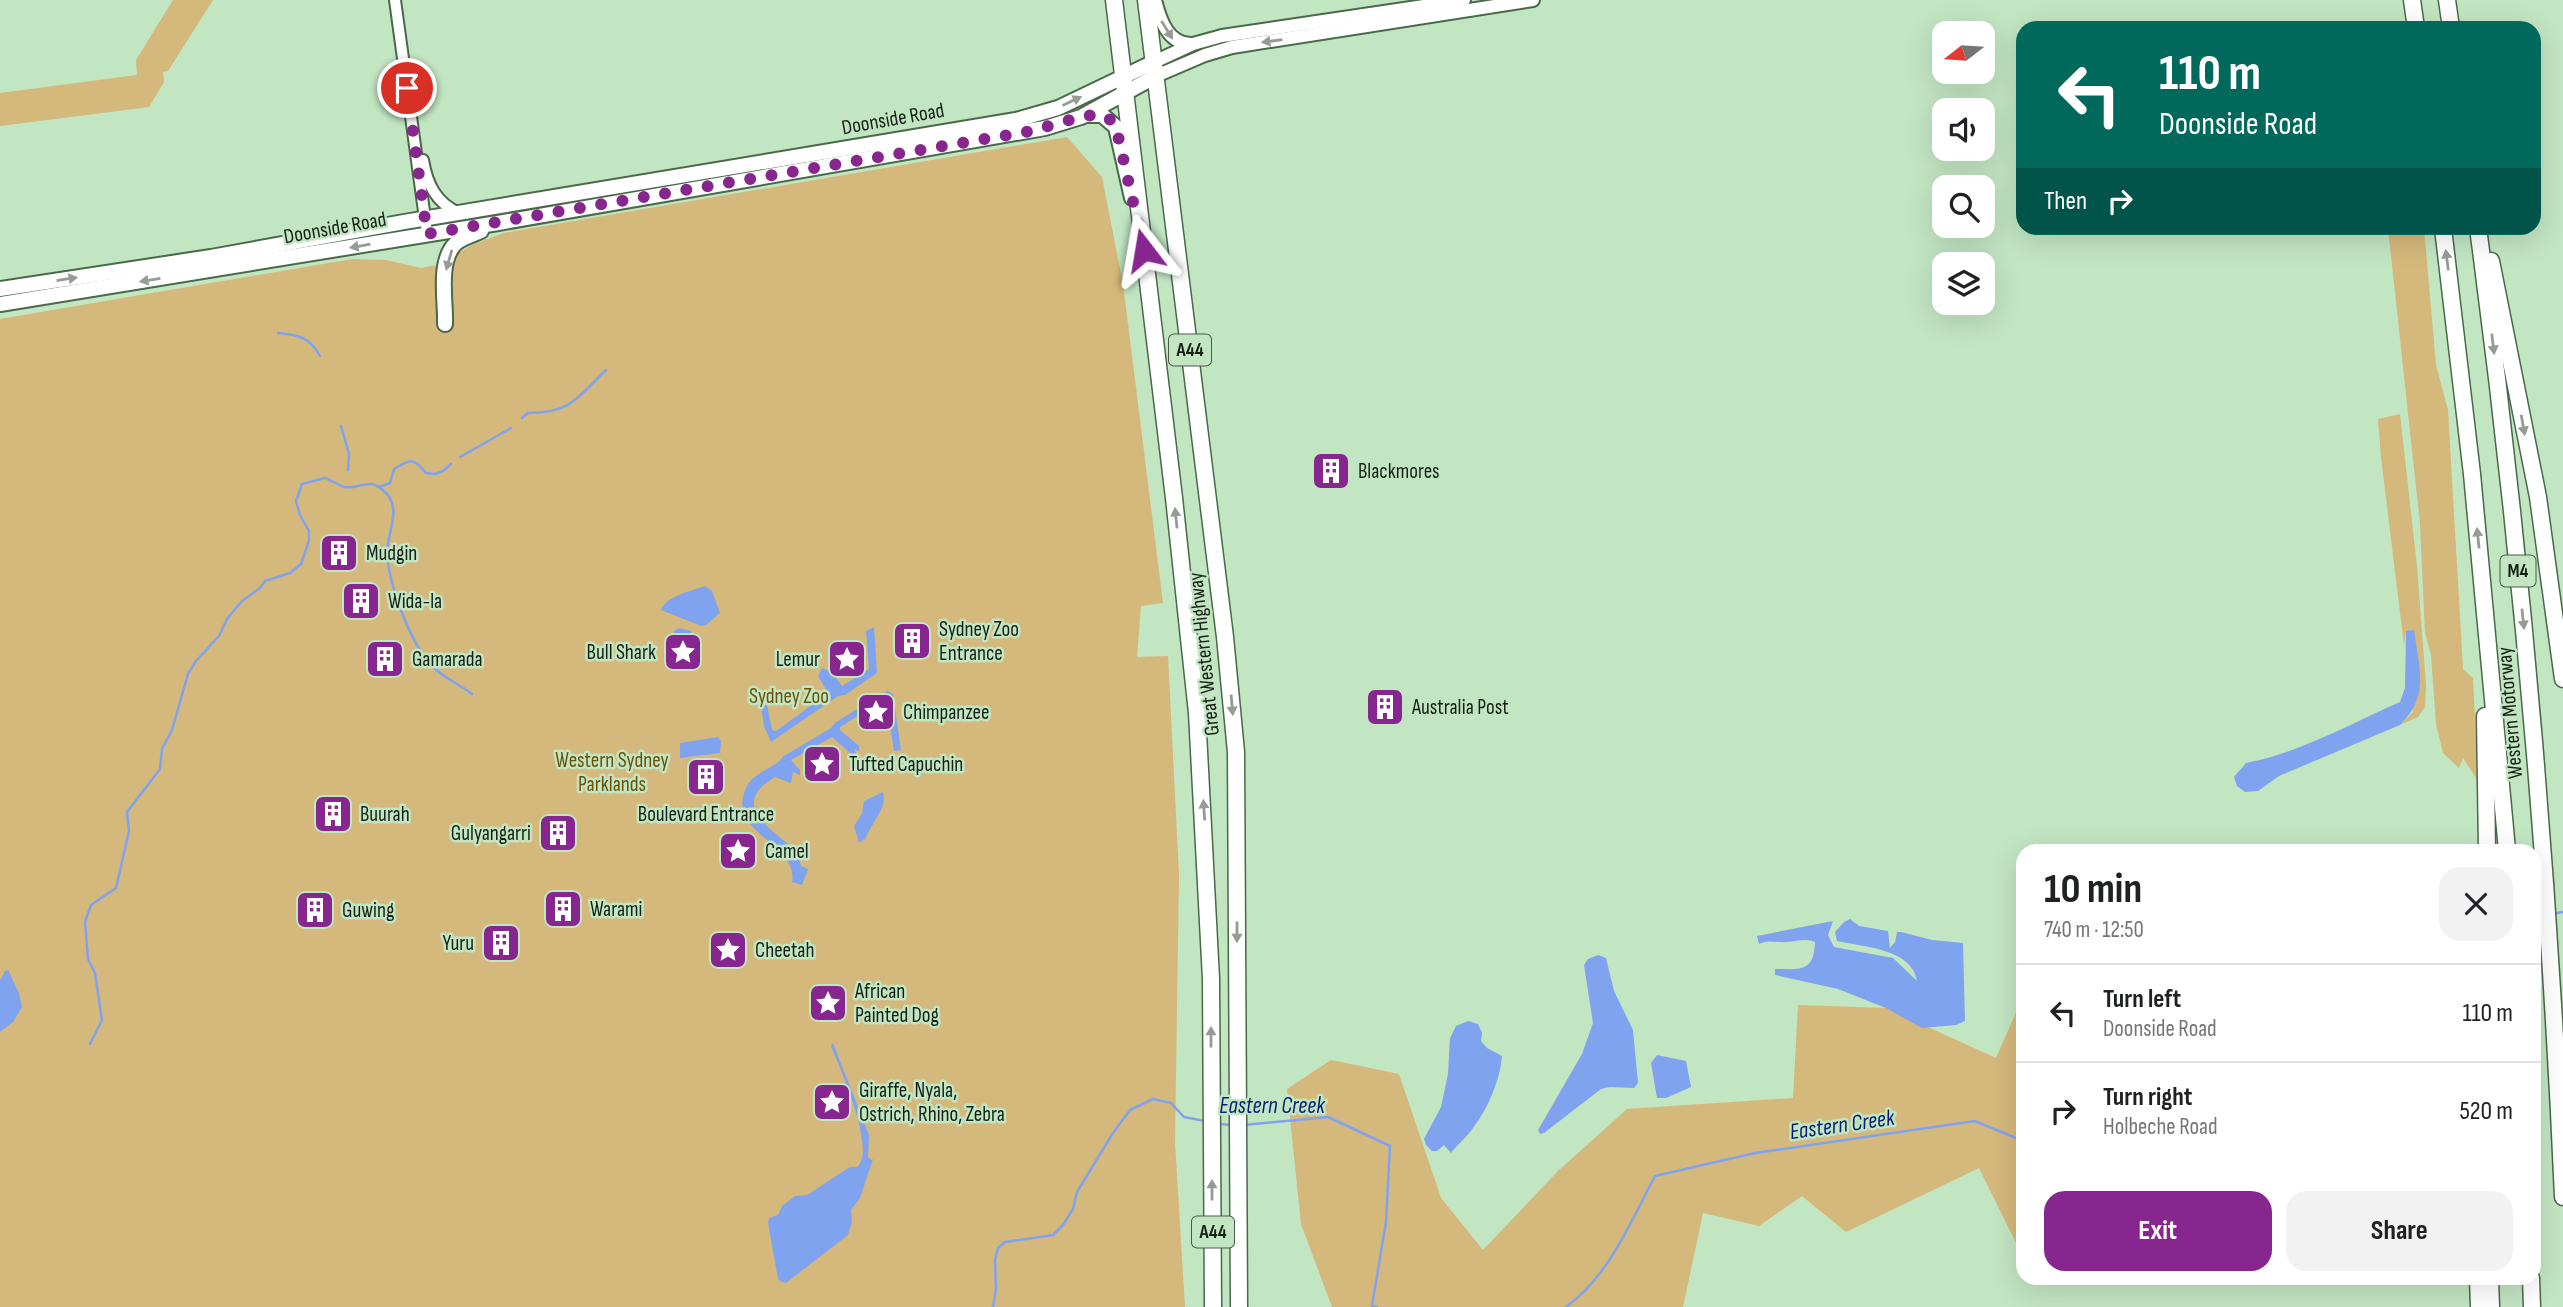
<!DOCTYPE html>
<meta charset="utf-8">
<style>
:root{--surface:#fff;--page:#f2f2f2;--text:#202124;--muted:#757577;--line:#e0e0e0;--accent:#87268f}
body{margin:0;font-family:"Sofia Sans Condensed",sans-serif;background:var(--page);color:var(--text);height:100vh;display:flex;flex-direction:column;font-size:26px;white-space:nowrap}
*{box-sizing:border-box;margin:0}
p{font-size:23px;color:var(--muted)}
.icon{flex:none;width:38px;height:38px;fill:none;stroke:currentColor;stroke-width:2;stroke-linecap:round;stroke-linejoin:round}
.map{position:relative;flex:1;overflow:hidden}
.details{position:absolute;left:2016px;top:844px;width:525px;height:441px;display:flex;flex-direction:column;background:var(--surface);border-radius:21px;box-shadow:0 7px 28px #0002}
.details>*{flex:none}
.banner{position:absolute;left:2016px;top:21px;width:525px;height:214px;border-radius:21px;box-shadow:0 7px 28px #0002;background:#00695c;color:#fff;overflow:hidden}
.needle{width:46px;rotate:253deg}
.tools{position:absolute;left:1932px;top:21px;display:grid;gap:14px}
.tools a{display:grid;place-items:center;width:63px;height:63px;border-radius:14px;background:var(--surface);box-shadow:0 7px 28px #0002;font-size:35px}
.pin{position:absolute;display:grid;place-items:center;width:60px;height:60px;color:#fff;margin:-30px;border:4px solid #fff;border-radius:50%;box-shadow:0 2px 7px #0007}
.me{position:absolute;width:77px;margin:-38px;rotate:346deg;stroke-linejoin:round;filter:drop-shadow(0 0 5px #0008)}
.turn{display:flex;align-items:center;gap:24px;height:147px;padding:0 28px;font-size:32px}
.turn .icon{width:91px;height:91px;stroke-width:2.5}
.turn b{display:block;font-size:49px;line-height:60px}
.then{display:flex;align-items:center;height:66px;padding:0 28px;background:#0003;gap:14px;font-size:26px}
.round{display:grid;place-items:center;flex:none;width:74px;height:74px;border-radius:21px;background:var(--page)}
.overview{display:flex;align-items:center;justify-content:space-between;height:119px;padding:0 28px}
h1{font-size:42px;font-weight:700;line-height:52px}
.cta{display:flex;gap:14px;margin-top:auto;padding:14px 28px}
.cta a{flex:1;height:80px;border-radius:21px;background:var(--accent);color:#fff;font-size:28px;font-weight:700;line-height:80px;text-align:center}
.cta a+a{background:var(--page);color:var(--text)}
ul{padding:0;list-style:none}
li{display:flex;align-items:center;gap:21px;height:98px;padding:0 28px;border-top:2px solid var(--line)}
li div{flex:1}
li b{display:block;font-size:26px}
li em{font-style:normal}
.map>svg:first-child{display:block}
</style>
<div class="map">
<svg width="2563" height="1307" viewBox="0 0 2563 1307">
<rect width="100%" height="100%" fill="#c2e5c2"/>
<g fill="#d5b87b">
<path d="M 173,0 L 213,0 L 168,71 L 163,72 L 164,82 L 149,107 L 0,126 L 0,93 L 137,75 L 136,60 Z"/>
<path d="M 1067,137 L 1102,177 L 1123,284 L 1163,603 L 1141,606 L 1137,657 L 1168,656 L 1179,875 L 1175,1142 L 1185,1307 L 0,1307 L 0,319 L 352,259 L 386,260 L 421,268 L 441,264 L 470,246 L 503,233 Z"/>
<path d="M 2388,228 L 2424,228 L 2436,365 L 2448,410 L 2463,669 L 2473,678 L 2478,781 L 2463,758 L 2459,768 L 2443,753 L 2436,724 L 2431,655 L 2425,633 L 2420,524 Z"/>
<path d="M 2400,414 L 2417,566 L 2426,685 L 2425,707 L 2418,717 L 2400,725 L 2413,712 L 2406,631 L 2404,645 L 2381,457 L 2378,419 Z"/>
<path d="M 2021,1001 L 2023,1001 L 2023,1257 L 1979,1168 L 1846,1232 L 1802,1196 L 1759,1226 L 1703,1213 L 1683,1307 L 1332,1307 L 1301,1224 L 1287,1089 L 1331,1060 L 1399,1074 L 1441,1198 L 1483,1250 L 1558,1171 L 1627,1109 L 1793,1098 L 1798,1005 L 1886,1008 L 1996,1058 Z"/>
</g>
<g fill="#80a3ef">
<path d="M 705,586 L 712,591 L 720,613 L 706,625 L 701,626 L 661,610 C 666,596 691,591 705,586 Z"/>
<path d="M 874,627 L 877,673 L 845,695 L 838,696 L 771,742 L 764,726 L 761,706 L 767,705 L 772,730 L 776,731 L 828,693 L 818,676 L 822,668 L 832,672 L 842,686 L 869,669 L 866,631 Z"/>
<path d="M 679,628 L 691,631 L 697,662 L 673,666 C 671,652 664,635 679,628 Z"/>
<path d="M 2414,630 C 2419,667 2430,696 2400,725 L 2279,776 L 2258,791 L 2245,792 L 2237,786 L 2234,777 L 2246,763 C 2297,754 2352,723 2400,702 L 2405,688 L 2406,631 Z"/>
<path d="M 887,691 L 893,694 L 901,750 L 894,751 L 886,698 L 840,727 L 840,730 L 859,746 L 859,751 L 854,749 L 858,756 L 851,754 L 832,737 L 791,760 L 800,770 L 800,775 L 793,772 L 791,783 L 775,777 C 730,804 767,826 793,848 L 798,854 L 801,866 L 808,869 L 802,885 L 792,882 C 799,842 723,833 747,786 C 755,771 774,769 784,756 L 831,728 L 836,722 Z"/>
<path d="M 718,737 L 721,741 L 720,753 L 680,758 L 680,743 Z"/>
<path d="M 883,792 C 888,809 869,825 865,841 L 864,839 L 859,843 L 854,826 L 862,814 L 864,801 Z"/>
<path d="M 1850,919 L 1859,926 L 1888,931 L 1890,948 L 1895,942 L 1897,932 L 1901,932 L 1932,940 L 1963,943 L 1965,1021 L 1956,1025 L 1922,1028 L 1886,1008 L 1838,989 L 1775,975 L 1775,969 C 1800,969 1814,973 1815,942 C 1805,938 1798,941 1787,942 C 1777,943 1770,939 1759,944 L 1757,936 L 1833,921 L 1828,935 L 1834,947 L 1893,958 L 1917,981 C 1912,948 1862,947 1837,941 L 1835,932 L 1844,922 Z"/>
<path d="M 1598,955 L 1606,958 L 1614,991 L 1633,1030 L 1638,1083 L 1634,1088 L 1610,1087 L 1601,1089 L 1544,1133 L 1540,1134 L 1538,1130 L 1582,1054 L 1593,1023 L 1584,965 L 1588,959 Z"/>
<path d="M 8,970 L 19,993 L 22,1007 L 13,1022 L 0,1032 L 0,980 L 5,971 Z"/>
<path d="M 1468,1021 L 1478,1024 L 1482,1033 L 1481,1041 L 1487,1048 L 1502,1056 C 1500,1080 1488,1109 1473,1128 C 1467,1137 1458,1144 1451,1153 L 1444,1145 L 1437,1151 L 1432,1151 L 1426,1145 L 1424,1139 L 1441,1107 L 1448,1074 L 1450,1038 L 1456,1026 Z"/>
<path d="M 833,1043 L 869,1135 L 868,1157 L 871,1160 L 873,1159 L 860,1198 L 851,1210 L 852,1222 L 848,1235 L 786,1283 L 782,1282 L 778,1279 L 768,1223 L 769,1218 L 778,1215 L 782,1206 L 795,1196 L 807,1195 L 850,1167 L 857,1167 C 877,1151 840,1068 831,1046 Z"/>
<path d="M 1657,1055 L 1686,1061 L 1691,1087 L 1666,1098 L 1657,1098 L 1651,1063 Z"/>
</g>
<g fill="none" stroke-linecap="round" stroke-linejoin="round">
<g stroke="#80a3ef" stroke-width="2.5">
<path d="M 278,333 C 298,335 310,337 320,356"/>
<path d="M 522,418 L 528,413 C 571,413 577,398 606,370"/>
<path d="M 341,426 L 349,454 L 348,470"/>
<path d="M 460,457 L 511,428"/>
<path d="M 379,487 L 390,483 L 394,469 C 411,458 414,458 426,473 L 435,474 L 443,471 L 451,464"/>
<path d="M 2552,914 L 2563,912"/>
<path d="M 2534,917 L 2542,915"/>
<path d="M 90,1044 L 102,1020 L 95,973 L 88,959 L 85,922 L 91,905 L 116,888 L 129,831 L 127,812 L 160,769 L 162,749 L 172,730 L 188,674 L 196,661 L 219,636 L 227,619 L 242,601 L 260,588 L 265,581 L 290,573 L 301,564 L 309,541 L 309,531 L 300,515 L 296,501 L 302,484 L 325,478 C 331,480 338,485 344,487 C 361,490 368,476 384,491 C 403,507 387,533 387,553 C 389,584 410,644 433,667 C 444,678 459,684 472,694"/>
<path d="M 1218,1124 L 1233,1125"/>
<path d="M 1243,1125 L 1328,1117 L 1390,1146 L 1386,1222 L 1372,1306 L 1377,1307"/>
<path d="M 993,1307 L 996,1289 L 995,1260 L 998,1248 L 1005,1242 L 1053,1235 L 1063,1225 L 1073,1209 L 1077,1192 L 1113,1133 L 1130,1110 L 1153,1099 L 1171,1103 L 1184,1117 L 1205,1121"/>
<path d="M 1566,1307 C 1609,1276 1631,1221 1655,1176 L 1755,1153 L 1975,1121 L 2023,1141"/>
</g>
<defs>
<g id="tertiary">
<path d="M 395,0 L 426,226"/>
<path d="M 423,160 C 427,184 436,203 459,213"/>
</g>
<g id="secondary">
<path d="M 1155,0 C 1160,20 1168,44 1191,44"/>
<path d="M 1154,62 L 1193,44 L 1222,36 L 1464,0"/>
<path d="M 1156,76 L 1205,55 L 1232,47 L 1533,0"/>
</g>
<g id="primary">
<path d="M 1088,115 L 1102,115 L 1116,127 L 1132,198"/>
<path d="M 0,289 L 211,257 L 404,222 L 1016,120 L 1058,108 L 1154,62"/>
<path d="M 0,304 L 498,223 L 1045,128 L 1081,117 L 1156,76"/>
<path d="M 445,324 C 446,301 437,261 456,243 C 463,237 473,235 481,231"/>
</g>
<g id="trunk">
<path d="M 1114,0 L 1174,498 L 1197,713 L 1211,979 L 1213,1307"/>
<path d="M 1146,0 L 1225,637 L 1236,752 L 1239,1307"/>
</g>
<g id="motorway">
<path d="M 2412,0 L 2416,28"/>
<path d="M 2447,0 L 2451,28"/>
<path d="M 2443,228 L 2472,474 L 2507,850"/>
<path d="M 2478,228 C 2521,549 2549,873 2563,1197"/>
<path d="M 2491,261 L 2538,497 L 2563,679"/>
<path d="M 2485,716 L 2487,850"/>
<path d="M 2478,1278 L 2479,1307"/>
<path d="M 2490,1278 L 2491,1307"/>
<path d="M 2531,1278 L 2532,1307"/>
</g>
</defs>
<use href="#tertiary" stroke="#4a684a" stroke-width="14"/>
<use href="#secondary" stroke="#4a684a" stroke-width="16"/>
<use href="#primary" stroke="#4a684a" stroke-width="18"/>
<use href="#trunk" stroke="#4a684a" stroke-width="19"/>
<use href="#motorway" stroke="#4a684a" stroke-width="19"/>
<use href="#tertiary" stroke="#fff" stroke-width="10"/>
<use href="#secondary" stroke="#fff" stroke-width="12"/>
<use href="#primary" stroke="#fff" stroke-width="14"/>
<use href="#trunk" stroke="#fff" stroke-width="16"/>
<use href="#motorway" stroke="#fff" stroke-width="16"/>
</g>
<defs><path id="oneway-solid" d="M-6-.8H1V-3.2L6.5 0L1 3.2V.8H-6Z" transform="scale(1.75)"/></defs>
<g fill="#959b95">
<use href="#oneway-solid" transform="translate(1167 30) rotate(58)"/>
<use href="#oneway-solid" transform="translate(1272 41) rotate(172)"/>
<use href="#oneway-solid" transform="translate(1072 101) rotate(-25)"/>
<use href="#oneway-solid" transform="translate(360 246) rotate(170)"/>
<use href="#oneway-solid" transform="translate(449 260) rotate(106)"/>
<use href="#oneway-solid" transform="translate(2447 260) rotate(-97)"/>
<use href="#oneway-solid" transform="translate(67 279) rotate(-9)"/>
<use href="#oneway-solid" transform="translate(150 280) rotate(171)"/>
<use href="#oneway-solid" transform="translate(2493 344) rotate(83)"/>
<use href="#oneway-solid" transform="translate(2523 425) rotate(80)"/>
<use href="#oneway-solid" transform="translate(1176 518) rotate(-96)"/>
<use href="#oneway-solid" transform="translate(2478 538) rotate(-96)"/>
<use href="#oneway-solid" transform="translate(2523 619) rotate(84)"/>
<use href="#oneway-solid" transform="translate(1232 705) rotate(85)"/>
<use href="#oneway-solid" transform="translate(1204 810) rotate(-94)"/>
<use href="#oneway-solid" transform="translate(1237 932) rotate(90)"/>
<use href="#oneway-solid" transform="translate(1211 1037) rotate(-90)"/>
<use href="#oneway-solid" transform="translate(1212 1190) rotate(-90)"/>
</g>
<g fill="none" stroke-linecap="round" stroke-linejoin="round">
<path stroke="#87268f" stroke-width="12" stroke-dasharray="0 21.6" d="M 407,88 L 427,234 L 1026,132 C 1041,129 1094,111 1103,115 C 1109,117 1113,123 1116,127 L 1144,250"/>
</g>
<defs>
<symbol id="building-square" viewBox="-11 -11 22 22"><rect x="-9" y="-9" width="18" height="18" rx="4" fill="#87268f" stroke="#c2e5c2"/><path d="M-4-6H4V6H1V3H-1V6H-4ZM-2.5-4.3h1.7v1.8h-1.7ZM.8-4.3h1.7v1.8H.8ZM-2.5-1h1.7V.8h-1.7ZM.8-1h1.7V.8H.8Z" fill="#fff"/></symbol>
<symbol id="sight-square" viewBox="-11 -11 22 22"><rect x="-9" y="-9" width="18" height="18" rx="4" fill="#87268f" stroke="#c2e5c2"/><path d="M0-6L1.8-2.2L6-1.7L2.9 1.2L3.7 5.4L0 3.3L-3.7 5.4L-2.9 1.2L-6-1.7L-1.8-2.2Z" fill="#fff"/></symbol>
</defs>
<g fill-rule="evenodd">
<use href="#building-square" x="1309" y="449" width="44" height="44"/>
<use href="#building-square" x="317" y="531" width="44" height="44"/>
<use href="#building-square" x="339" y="579" width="44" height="44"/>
<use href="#building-square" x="890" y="619" width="44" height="44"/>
<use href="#sight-square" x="661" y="630" width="44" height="44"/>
<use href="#building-square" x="363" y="637" width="44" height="44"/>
<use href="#sight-square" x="825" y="637" width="44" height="44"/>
<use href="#building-square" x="1363" y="685" width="44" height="44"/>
<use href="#sight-square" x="854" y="690" width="44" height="44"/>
<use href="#sight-square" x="800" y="742" width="44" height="44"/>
<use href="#building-square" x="684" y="755" width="44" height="44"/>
<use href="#building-square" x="311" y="792" width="44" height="44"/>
<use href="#building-square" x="536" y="811" width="44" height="44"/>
<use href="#sight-square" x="716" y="829" width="44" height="44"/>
<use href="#building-square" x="541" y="887" width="44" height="44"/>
<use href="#building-square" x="293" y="888" width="44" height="44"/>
<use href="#building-square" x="479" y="921" width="44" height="44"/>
<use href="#sight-square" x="706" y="928" width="44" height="44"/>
<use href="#sight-square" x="806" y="981" width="44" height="44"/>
<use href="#sight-square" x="810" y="1080" width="44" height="44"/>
</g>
<g text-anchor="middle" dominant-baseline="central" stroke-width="5" stroke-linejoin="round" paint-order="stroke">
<g fill="#c2e5c2" stroke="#485b48" stroke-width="2">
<rect x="1169" y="334.5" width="42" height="31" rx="5"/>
<rect x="2500.5" y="555.5" width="35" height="31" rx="5"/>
<rect x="1192" y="1216.5" width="42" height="31" rx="5"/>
</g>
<g font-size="19" font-weight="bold" fill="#142014">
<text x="1190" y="350">A44</text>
<text x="2518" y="571">M4</text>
<text x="1213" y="1232">A44</text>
</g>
<g font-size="21" fill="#142014" stroke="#c2e5c2">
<text transform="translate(893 119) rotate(-10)">Doonside Road</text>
<text transform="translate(335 228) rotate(-10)">Doonside Road</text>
<text transform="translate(1204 654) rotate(-96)">Great Western Highway</text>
<text transform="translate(2510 713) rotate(-95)">Western Motorway</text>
</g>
<g font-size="21" fill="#142014" stroke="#c2e5c2" text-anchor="start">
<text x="1358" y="471">Blackmores</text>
<text x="366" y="553">Mudgin</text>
<text x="388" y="601">Wida-la</text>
<text x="939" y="629">Sydney Zoo<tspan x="939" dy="24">Entrance</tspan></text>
<text x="656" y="652" text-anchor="end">Bull Shark</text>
<text x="412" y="659">Gamarada</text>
<text x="820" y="659" text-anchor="end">Lemur</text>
<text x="1412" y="707">Australia Post</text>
<text x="903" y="712">Chimpanzee</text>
<text x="849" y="764">Tufted Capuchin</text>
<text x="360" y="814">Buurah</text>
<text x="706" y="814" text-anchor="middle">Boulevard Entrance</text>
<text x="531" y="833" text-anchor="end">Gulyangarri</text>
<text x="765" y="851">Camel</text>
<text x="590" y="909">Warami</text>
<text x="342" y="910">Guwing</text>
<text x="474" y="943" text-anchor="end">Yuru</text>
<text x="755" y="950">Cheetah</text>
<text x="855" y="991">African<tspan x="855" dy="24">Painted Dog</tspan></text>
<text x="859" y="1090">Giraffe, Nyala,<tspan x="859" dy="24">Ostrich, Rhino, Zebra</tspan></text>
</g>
<g font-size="21" fill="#6c5109" stroke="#c2e5c2">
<text x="789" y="696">Sydney Zoo</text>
<text x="612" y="760">Western Sydney<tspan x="612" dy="24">Parklands</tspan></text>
</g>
<g font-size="23" font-style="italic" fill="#061f74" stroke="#c2e5c2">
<text x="1272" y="1106">Eastern Creek</text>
<text transform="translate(1842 1125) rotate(-8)">Eastern Creek</text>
</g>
</g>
</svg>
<div class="tools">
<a><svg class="needle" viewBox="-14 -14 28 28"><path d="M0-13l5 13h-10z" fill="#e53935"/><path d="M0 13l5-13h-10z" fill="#757577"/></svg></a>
<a><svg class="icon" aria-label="sound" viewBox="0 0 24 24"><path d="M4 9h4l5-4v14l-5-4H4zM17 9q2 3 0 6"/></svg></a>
<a><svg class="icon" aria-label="search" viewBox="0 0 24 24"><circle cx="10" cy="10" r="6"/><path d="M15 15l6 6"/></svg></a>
<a><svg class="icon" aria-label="layers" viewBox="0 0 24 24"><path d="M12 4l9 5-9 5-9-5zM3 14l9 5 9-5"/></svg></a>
</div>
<div class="pin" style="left:407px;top:88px;background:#d93025"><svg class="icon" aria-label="arrive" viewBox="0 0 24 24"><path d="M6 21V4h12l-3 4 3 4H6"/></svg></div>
<svg class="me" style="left:1144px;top:250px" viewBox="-20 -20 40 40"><path d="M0-17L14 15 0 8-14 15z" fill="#87268f" stroke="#fff" stroke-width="4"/></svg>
<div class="banner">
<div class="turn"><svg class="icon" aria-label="left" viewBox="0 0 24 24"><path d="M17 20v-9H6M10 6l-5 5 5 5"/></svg><div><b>110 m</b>Doonside Road</div></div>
<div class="then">Then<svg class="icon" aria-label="right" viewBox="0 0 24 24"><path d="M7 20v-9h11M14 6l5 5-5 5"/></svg></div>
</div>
<section class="details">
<div class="overview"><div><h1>10 min</h1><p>740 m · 12:50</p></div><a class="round"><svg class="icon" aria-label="close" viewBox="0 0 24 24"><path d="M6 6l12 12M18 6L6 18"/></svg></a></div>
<ul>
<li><svg class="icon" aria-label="left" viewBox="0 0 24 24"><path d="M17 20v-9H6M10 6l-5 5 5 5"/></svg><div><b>Turn left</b><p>Doonside Road</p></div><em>110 m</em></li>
<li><svg class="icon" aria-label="right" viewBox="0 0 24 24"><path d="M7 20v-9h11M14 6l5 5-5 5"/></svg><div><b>Turn right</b><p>Holbeche Road</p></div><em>520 m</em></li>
</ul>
<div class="cta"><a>Exit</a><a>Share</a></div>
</section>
</div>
